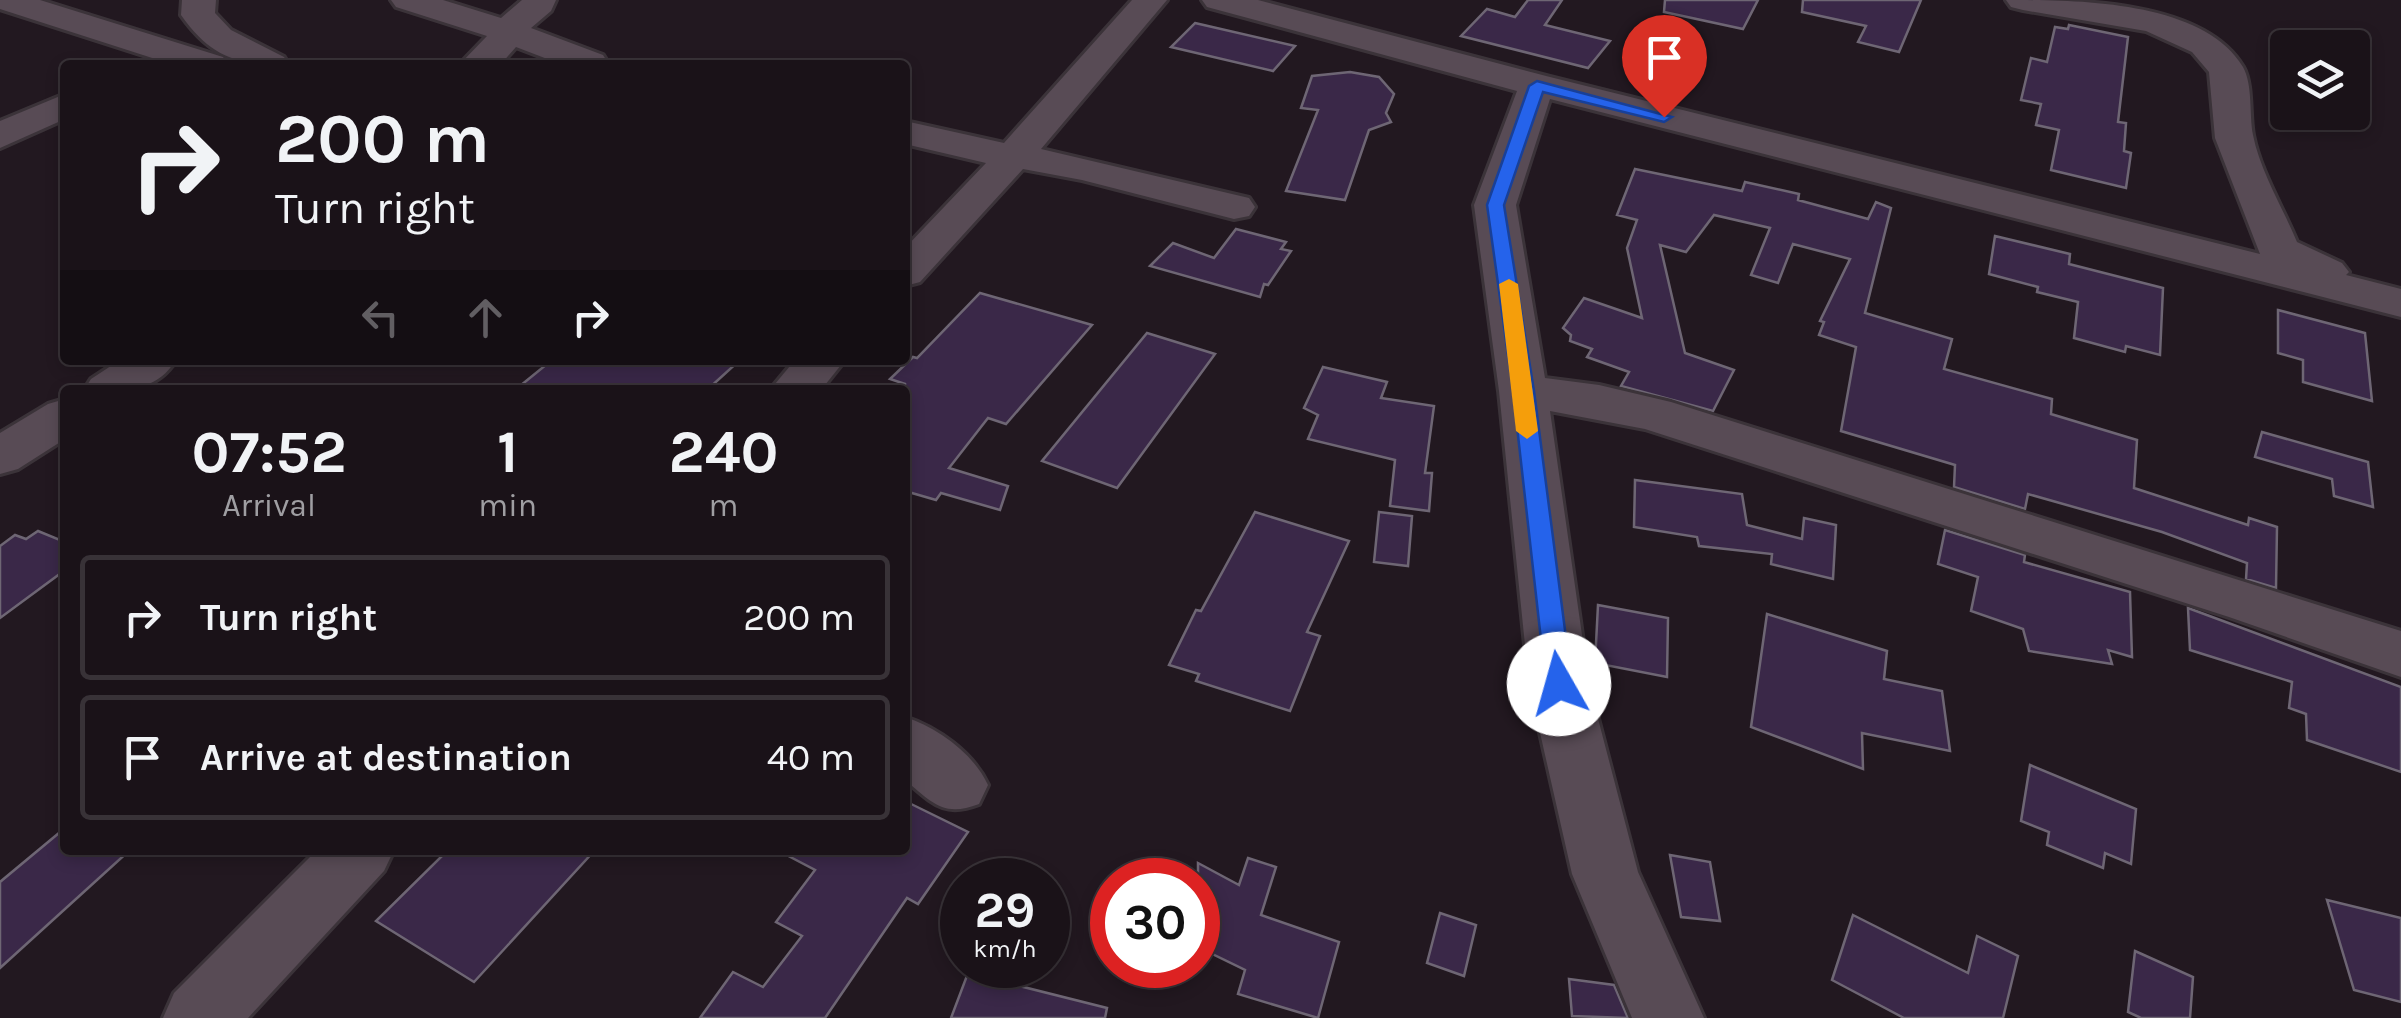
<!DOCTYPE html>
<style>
:root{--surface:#1a1218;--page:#272025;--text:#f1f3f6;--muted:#9f9ea2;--line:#383237}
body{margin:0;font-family:Karla,sans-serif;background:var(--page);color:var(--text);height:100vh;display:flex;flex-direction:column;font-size:38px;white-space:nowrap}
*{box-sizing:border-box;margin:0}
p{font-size:32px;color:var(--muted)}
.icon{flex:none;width:55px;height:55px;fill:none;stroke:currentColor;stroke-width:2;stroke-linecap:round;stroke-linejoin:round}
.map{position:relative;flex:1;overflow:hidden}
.sheet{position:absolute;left:60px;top:385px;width:850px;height:470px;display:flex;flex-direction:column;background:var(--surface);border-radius:10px;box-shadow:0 5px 15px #0003,0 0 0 2px var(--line)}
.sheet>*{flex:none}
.banner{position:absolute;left:60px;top:60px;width:850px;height:305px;border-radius:10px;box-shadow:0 5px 15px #0003,0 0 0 2px var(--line);background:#1a1218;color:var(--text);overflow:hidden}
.tools{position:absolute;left:2270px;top:30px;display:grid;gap:20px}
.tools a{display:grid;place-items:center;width:100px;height:100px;border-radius:10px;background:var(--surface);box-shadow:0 5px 15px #0003,0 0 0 2px var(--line);font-size:50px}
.speed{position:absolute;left:940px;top:858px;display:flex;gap:20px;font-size:50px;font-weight:700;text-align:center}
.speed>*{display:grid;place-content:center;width:130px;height:130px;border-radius:50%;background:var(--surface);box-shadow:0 5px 15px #0003,0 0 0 2px var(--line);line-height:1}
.speed small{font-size:25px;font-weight:400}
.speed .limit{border:15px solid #d22;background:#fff;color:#111}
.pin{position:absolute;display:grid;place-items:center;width:85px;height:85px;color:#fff;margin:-102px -42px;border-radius:50% 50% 50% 0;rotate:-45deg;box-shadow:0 0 10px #0007}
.pin .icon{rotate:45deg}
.me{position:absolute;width:110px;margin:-55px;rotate:353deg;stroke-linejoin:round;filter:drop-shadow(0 0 8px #0008)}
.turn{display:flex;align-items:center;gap:35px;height:210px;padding:0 50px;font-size:45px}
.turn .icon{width:130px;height:130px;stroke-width:2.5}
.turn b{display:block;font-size:70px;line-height:85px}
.lanes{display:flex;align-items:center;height:95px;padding:0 50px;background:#0003;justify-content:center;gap:50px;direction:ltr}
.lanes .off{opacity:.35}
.eta{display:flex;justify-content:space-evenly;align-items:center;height:170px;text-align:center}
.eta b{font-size:60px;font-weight:700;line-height:70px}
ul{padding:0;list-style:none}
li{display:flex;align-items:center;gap:30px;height:125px;margin:0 20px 15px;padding:0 30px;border:5px solid var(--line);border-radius:10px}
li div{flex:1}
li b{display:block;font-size:38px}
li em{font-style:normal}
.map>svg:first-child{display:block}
</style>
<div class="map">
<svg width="2401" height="1018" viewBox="0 0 2401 1018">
<rect width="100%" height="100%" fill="#221820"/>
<g fill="#3a2848" stroke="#6e6674" stroke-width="2.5">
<path d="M 1528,0 L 1562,0 L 1545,25 L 1610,41 L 1588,68 L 1461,36 L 1487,9 L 1515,17 Z"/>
<path d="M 1665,0 L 1758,0 L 1743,29 L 1664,12 Z"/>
<path d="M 1803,0 L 1921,0 L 1899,52 L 1858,42 L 1866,26 L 1802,12 Z"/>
<path d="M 1195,23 L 1295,46 L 1273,71 L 1171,47 Z"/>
<path d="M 2069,25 L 2128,37 L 2118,122 L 2126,123 L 2124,151 L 2131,153 L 2126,188 L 2051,170 L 2059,130 L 2036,125 L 2041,104 L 2021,100 L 2031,58 L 2047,62 L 2055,27 L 2068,29 Z"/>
<path d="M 1350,72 L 1379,77 L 1394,94 L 1386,113 L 1391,122 L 1369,130 L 1345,200 L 1286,191 L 1318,110 L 1301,108 L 1312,76 Z"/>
<path d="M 1635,169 L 1742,191 L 1745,182 L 1799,194 L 1798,200 L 1868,219 L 1876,202 L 1891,208 L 1865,313 L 1952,339 L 1944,369 L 2052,399 L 2051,414 L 2137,440 L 2134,488 L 2248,525 L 2249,518 L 2277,527 L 2276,588 L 2246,579 L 2247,563 L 2162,532 L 2028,494 L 2025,509 L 1954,487 L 1955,465 L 1841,431 L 1856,347 L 1819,335 L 1824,322 L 1820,321 L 1850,259 L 1793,244 L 1778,283 L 1751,275 L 1770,228 L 1714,215 L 1686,252 L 1660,245 L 1685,353 L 1734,370 L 1713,411 L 1621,386 L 1629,372 L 1587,357 L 1592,349 L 1570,341 L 1571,335 L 1563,328 L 1584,298 L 1642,318 L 1627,248 L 1637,220 L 1617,215 Z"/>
<path d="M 1236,229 L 1286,242 L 1281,249 L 1291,251 L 1268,285 L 1264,284 L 1260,297 L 1150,266 L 1173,243 L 1214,258 Z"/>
<path d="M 1995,236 L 2070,254 L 2069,264 L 2163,288 L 2160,355 L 2126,346 L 2125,352 L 2074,338 L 2078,302 L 2037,292 L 2038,287 L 1989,274 Z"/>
<path d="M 980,293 L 1092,325 L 1006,424 L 988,418 L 949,468 L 1008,486 L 1000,510 L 941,493 L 936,500 L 905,491 L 905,384 L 890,379 L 913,357 L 917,358 Z"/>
<path d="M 2278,310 L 2365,333 L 2372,401 L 2303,382 L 2303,360 L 2278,353 Z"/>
<path d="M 1147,333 L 1215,354 L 1117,488 L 1042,461 Z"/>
<path d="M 552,360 L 740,360 L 707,390 L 515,390 Z"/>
<path d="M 1323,367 L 1387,382 L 1381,398 L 1434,406 L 1425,473 L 1432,473 L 1429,511 L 1390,506 L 1395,460 L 1308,439 L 1318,415 L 1304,408 Z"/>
<path d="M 2262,432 L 2368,462 L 2373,507 L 2334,496 L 2332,479 L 2255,457 Z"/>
<path d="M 1635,480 L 1742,494 L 1747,525 L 1802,539 L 1804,518 L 1836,525 L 1833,579 L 1771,564 L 1772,554 L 1699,546 L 1697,537 L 1634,527 Z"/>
<path d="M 1255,512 L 1349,541 L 1307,632 L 1320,636 L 1290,711 L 1196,681 L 1199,674 L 1169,665 L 1196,610 L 1201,611 Z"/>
<path d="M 1379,512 L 1412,516 L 1408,566 L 1374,562 Z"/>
<path d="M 1945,530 L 2025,555 L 2024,562 L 2130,592 L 2132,657 L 2108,650 L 2112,664 L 2029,651 L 2023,629 L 1971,611 L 1978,577 L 1938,564 Z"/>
<path d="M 38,531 L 65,542 L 65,570 L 0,618 L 0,546 L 15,535 L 26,539 Z"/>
<path d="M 1598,605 L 1668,618 L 1667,677 L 1595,663 Z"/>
<path d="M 2188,608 L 2401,687 L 2401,772 L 2307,740 L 2306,714 L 2289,708 L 2292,682 L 2190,650 Z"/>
<path d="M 1767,614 L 1887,651 L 1884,679 L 1942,691 L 1950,751 L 1862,733 L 1863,769 L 1751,727 Z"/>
<path d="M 2030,765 L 2136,809 L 2131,864 L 2105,853 L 2103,868 L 2047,845 L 2049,832 L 2021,821 Z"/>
<path d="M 905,801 L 968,832 L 918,904 L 907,898 L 825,1018 L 700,1018 L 733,972 L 763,987 L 802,936 L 776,922 L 815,870 L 777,850 L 905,850 Z"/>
<path d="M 65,828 L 65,850 L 130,850 L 0,968 L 0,882 Z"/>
<path d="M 448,850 L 595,850 L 474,982 L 376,921 Z"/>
<path d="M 1670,855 L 1710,862 L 1720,921 L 1681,917 Z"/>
<path d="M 1248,858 L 1276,867 L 1261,915 L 1339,942 L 1318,1018 L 1238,994 L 1245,970 L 1198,947 L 1198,863 L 1239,885 Z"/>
<path d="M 2327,900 L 2401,918 L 2401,1002 L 2354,990 Z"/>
<path d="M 1440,913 L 1476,925 L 1464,976 L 1427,963 Z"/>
<path d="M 1853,915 L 1968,973 L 1977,936 L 2018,956 L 2003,1018 L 1904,1018 L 1832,980 Z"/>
<path d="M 2135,951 L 2193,977 L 2190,1018 L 2141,1018 L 2128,1012 Z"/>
<path d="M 968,973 L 1107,1008 L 1105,1018 L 951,1018 Z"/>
<path d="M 1569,979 L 1614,985 L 1628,1018 L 1572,1016 Z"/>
</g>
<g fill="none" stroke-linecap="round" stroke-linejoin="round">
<defs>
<g id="minor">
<path d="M 0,0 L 40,0 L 223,57 L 228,65 L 174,65 L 0,9 Z"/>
<path d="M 182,0 L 216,0 L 215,13 L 231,30 L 284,57 L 289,65 C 239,65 212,59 181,15 Z"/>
<path d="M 391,0 L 443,0 L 501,18 L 522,0 L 556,0 L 551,11 L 531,28 L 603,55 L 608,63 L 563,65 L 516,47 L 500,65 L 459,65 L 487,36 L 396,7 Z"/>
<path d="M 1132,0 L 1167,0 L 1041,149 L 1249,198 L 1255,207 L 1249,216 L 1234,219 L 1082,180 L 1023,169 L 920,282 L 905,286 L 905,248 L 986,163 L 905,144 L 905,121 L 1004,143 Z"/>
<path d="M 1202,0 L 1258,0 L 1550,77 L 2260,254 L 2215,138 L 2209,72 L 2192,52 L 2146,31 L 2023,10 L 2011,7 L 2006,0 C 2075,0 2203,0 2243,67 C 2253,85 2249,114 2253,135 C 2260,171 2283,208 2297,242 L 2342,263 L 2349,272 L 2346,275 L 2401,289 L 2401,317 L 1550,99 L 1516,205 L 1545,378 L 1599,385 L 1671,402 L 2401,631 L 2401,677 L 2229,617 L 1645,429 L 1550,411 L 1589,684 L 1638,872 L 1704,1018 L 1632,1018 L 1572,874 L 1529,684 L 1499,391 L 1474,205 L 1517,91 L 1207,7 Z"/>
<path d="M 65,94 L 65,119 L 0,148 L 0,121 Z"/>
<path d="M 120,360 L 176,360 C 154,395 120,390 84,390 L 91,379 Z"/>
<path d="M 795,360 L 845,360 L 821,390 L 770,390 Z"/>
<path d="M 65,399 L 65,439 L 18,469 L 0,474 L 0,433 L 48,404 Z"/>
<path d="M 905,717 C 938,728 973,753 988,785 L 979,804 C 943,818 932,802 905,780 Z"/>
<path d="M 317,850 L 394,850 L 384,871 L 248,1018 L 163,1018 L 174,993 Z"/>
</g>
</defs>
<use href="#minor" stroke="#3b3339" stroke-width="6"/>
<use href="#minor" fill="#584b55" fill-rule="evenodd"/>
</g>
<path fill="#2563eb" stroke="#184099" stroke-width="2.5" d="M 1537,81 L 1672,117 L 1664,122 L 1543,92 L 1504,205 L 1534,391 L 1572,684 L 1568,691 L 1559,694 L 1550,691 L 1546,684 L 1513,391 L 1487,205 L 1529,86 Z"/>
<path fill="#f59e0b" d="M 1509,279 L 1518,284 L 1538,431 L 1527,439 L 1516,431 L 1499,284 Z"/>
</svg>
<div class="tools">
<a><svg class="icon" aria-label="layers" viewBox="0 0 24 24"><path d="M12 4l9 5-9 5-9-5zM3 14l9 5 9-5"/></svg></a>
</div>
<div class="speed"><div>29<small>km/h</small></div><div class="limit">30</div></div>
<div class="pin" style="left:1664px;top:117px;background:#d93025"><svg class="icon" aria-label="arrive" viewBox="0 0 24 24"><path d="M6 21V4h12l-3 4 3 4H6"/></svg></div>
<svg class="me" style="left:1559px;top:684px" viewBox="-20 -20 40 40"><circle r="19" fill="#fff"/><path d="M0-13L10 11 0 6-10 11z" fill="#2563eb"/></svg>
<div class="banner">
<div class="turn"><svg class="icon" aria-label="right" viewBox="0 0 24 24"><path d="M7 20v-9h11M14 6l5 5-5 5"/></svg><div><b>200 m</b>Turn right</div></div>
<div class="lanes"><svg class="icon off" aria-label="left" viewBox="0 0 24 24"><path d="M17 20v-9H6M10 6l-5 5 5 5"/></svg><svg class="icon off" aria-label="ahead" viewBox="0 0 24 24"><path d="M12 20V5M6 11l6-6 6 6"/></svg><svg class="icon" aria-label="right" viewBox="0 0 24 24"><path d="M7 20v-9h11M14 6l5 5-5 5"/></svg></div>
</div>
<section class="sheet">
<div class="eta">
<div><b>07:52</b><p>Arrival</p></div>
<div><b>1</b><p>min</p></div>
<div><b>240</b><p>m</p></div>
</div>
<ul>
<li><svg class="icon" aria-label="right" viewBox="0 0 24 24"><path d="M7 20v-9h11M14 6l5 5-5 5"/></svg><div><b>Turn right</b></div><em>200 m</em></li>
<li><svg class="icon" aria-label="arrive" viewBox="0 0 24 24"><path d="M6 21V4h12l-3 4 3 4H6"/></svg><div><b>Arrive at destination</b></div><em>40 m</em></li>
</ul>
</section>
</div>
